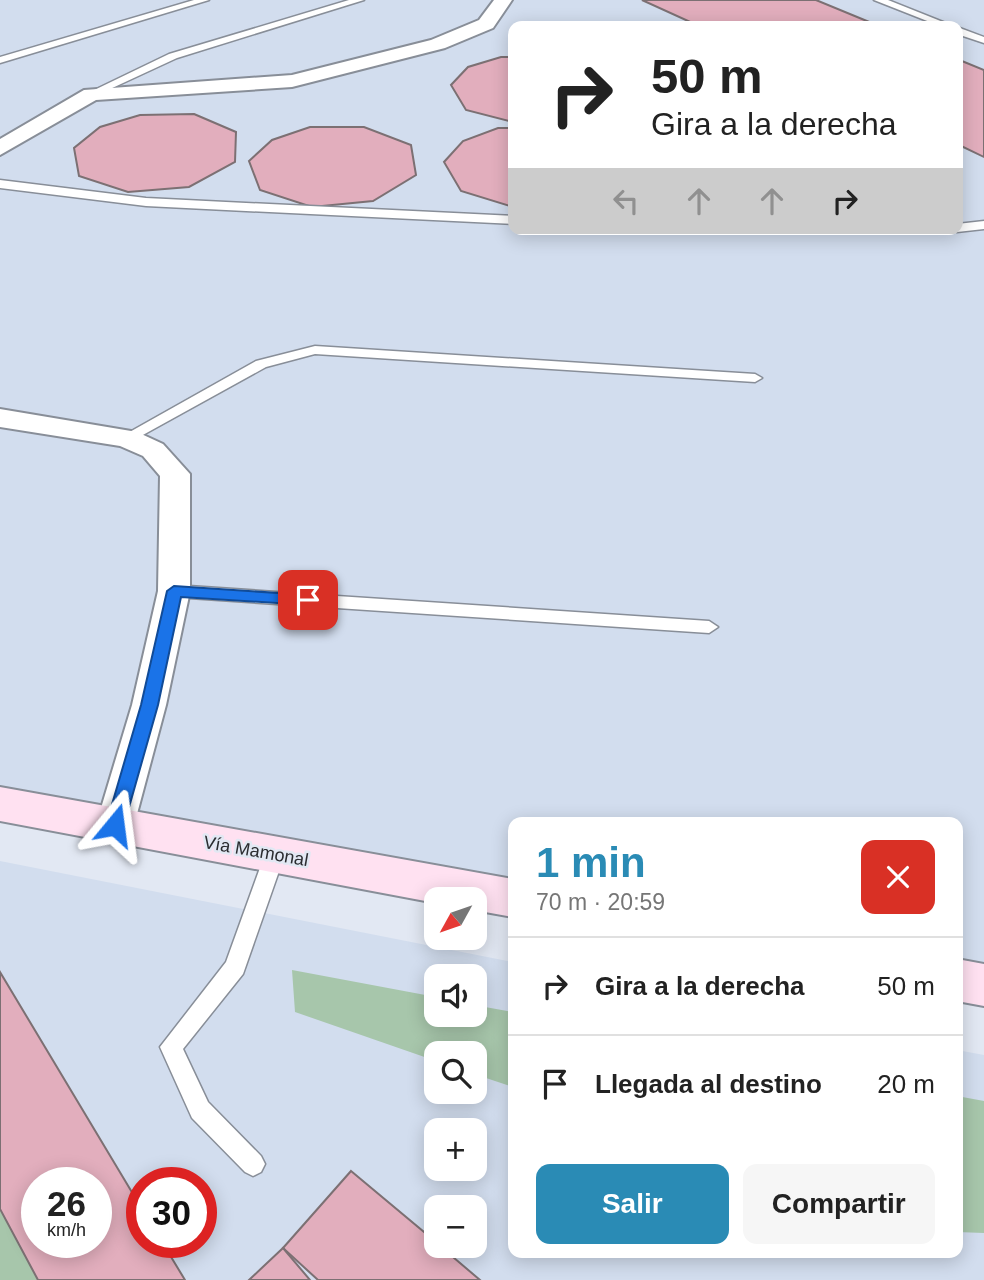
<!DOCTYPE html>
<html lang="es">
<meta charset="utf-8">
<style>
:root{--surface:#fff;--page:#f6f6f6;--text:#222;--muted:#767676;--line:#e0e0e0;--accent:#2a8bb5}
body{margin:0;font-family:Arial,sans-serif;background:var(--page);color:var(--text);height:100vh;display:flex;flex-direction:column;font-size:26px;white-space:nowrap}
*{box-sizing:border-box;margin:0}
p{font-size:23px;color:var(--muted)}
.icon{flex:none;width:38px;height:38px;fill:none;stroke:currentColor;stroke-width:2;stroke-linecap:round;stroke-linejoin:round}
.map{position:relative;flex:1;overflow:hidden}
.panel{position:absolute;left:508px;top:817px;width:455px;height:441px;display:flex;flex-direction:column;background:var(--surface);border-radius:14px;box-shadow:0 4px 18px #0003}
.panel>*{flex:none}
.hud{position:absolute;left:508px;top:21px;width:455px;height:214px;border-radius:14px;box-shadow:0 4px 18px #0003;background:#fff;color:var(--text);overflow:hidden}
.needle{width:46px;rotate:230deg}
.buttons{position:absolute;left:424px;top:887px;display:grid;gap:14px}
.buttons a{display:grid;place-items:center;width:63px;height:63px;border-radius:14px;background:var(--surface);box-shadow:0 4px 18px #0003;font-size:35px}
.speed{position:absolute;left:21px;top:1167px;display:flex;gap:14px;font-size:35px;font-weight:700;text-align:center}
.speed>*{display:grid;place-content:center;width:91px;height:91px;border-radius:50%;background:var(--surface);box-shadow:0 4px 18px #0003;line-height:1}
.speed small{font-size:18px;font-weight:400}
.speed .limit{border:10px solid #d22;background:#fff;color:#111}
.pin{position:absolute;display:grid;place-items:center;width:60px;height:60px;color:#fff;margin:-30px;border-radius:14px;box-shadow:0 4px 10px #0006}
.me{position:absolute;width:77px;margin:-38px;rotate:16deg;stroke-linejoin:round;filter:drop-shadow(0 0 5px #0008)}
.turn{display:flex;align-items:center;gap:24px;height:147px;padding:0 28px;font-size:32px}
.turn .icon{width:91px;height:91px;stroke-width:2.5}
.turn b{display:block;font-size:49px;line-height:60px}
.lanes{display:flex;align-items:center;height:66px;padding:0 28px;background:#0003;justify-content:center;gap:35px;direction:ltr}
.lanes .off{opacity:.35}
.round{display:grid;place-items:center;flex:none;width:74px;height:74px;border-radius:14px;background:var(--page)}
.head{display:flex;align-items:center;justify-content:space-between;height:119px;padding:0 28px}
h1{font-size:42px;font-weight:800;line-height:52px;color:var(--accent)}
.primary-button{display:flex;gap:14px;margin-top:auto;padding:14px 28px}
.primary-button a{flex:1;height:80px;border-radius:14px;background:var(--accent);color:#fff;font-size:28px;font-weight:800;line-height:80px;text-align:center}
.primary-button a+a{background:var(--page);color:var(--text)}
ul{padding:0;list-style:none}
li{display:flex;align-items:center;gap:21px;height:98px;padding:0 28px;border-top:2px solid var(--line)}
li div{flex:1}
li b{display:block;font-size:26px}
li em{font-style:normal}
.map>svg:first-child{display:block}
</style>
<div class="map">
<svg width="984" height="1280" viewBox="0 0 984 1280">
<rect width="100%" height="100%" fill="#e2e8f3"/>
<g fill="#d2ddee" fill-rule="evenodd">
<path d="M 0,0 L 984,0 L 984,985 L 957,980 L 957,822 L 513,822 L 513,898 L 0,804 ZM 513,26 L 957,26 L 957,229 L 513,229 Z"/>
<path d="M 0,861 L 513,962 L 513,1253 L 957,1253 L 957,1050 L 984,1055 L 984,1280 L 0,1280 ZM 436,976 L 474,976 L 474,1015 L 436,1015 ZM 436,1054 L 474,1054 L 474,1092 L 436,1092 ZM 436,1130 L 474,1130 L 474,1169 L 436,1169 ZM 37,1183 L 96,1183 L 96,1242 L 37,1242 ZM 142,1183 L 201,1183 L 201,1242 L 142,1242 ZM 436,1208 L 474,1208 L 474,1246 L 436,1246 Z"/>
</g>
<g fill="#a7c6ab">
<path d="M 292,970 L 436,997 L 436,1015 L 474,1015 L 474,1005 L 513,1012 L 513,1087 L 474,1074 L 474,1054 L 436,1054 L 436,1061 L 295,1012 Z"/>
<path d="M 957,1096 L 984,1101 L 984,1233 L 957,1232 Z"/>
<path d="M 0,1174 L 37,1242 L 67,1280 L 0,1280 Z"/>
</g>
<g fill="#e2aebd" stroke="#7c7073" stroke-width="2" fill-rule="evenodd">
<path d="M 642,0 L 816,0 L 879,26 L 699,26 Z"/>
<path d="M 501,57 L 513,57 L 513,122 L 466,110 L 451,85 L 468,67 Z"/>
<path d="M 957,59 L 984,70 L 984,157 L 957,144 Z"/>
<path d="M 194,114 L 236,132 L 235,162 L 189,187 L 128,192 L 79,176 L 74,148 L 100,127 L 140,115 Z"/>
<path d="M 310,127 L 364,127 L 411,145 L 416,175 L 373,201 L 312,207 L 260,190 L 249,161 L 272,140 Z"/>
<path d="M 498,128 L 513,128 L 513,207 L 461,191 L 444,162 L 463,141 Z"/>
<path d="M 0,972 L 142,1209 L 142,1242 L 162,1242 L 185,1280 L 38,1280 L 0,1209 ZM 37,1183 L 96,1183 L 96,1242 L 37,1242 Z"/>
<path d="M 351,1171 L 436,1242 L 436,1246 L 440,1246 L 480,1280 L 318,1280 L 283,1248 Z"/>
<path d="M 283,1248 L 310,1280 L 249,1280 Z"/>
</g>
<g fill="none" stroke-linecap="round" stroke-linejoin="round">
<defs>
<g id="lane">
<path d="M 194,0 L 209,0 L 0,63 L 0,57 Z"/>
<path d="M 349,0 L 364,0 L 177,58 L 95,96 L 86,94 L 169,54 Z"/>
<path d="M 874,0 L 888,0 L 953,26 L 940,26 Z"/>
<path d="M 957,27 L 984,37 L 984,43 L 957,34 Z"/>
<path d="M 0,180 L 146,198 L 513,216 L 513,224 L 146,206 L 0,188 Z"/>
<path d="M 984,221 L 984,229 L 957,232 L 952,229 L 957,229 L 957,224 Z"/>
<path d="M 315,346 L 755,374 L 762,378 L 755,382 L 315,354 L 266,367 L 132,441 L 127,443 L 119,438 L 256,361 Z"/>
<path d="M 174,585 L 709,621 L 718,627 L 709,633 L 174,597 L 166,591 Z"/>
<path d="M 275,846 L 282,848 L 285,854 L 243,974 L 183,1049 L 208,1102 L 261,1156 L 265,1164 L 261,1172 L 253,1176 L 245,1172 L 192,1118 L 160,1047 L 226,962 L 265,854 L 268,848 Z"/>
</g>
<g id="street">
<path d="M 494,0 L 512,0 L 493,28 L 445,48 L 292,87 L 96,100 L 0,155 L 0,139 L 84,90 L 292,75 L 431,40 L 479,20 Z"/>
<path d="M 0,409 L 137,432 L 163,444 L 190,474 L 190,591 L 166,705 L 134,825 L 128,836 L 115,840 L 102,836 L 96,825 L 132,705 L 158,591 L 160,476 L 143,456 L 120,446 L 0,427 Z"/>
</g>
<g id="secondary">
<path d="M 0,787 L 513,879 L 513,917 L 474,910 L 474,900 L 436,900 L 436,903 L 0,821 Z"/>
<path d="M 957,959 L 984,964 L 984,1006 L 957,1001 Z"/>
</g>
</defs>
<use href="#lane" stroke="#888e98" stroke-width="3"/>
<use href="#street" stroke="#888e98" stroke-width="4"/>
<use href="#secondary" stroke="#888e98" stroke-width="4"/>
<use href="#lane" fill="#fff" fill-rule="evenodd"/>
<use href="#street" fill="#fff" fill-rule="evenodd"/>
<use href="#secondary" fill="#ffe1f1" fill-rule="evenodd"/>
</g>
<path fill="#1a73e8" stroke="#114b97" stroke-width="2" d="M 174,586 L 308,595 L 316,600 L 308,605 L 181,597 L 158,705 L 124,825 L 115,833 L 106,825 L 141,705 L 167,591 Z"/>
<g text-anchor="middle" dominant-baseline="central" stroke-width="5" stroke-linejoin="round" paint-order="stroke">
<g font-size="18" fill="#2a2c30" stroke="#e2e8f3">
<text transform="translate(256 851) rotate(10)">Vía Mamonal</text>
</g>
</g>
</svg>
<div class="buttons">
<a><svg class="needle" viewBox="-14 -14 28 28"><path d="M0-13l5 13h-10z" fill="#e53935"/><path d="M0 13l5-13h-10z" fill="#767676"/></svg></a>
<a><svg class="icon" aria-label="sound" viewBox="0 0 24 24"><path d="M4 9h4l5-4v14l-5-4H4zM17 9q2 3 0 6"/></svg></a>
<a><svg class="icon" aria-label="search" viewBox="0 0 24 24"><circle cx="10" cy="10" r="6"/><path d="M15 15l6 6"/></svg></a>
<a>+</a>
<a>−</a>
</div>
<div class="speed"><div>26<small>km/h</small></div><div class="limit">30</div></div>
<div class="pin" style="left:308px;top:600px;background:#d93025"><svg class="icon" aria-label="arrive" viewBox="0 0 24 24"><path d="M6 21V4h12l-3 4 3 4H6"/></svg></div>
<svg class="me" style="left:115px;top:825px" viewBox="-20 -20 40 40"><path d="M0-17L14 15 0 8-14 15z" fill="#1a73e8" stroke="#fff" stroke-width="4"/></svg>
<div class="hud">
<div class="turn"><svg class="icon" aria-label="right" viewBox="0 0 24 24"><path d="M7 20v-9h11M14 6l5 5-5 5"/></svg><div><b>50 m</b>Gira a la derecha</div></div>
<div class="lanes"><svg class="icon off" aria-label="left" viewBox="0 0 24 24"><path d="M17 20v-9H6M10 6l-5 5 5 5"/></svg><svg class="icon off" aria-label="ahead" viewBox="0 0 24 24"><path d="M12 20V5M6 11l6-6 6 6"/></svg><svg class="icon off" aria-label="ahead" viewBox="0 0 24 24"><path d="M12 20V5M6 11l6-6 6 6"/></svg><svg class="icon" aria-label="right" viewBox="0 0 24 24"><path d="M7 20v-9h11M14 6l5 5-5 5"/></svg></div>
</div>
<section class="panel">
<div class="head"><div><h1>1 min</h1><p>70 m · 20:59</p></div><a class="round" style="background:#d93025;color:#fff"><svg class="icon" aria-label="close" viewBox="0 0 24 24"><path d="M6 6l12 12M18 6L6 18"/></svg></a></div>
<ul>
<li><svg class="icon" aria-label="right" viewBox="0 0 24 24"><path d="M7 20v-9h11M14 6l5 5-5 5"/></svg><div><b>Gira a la derecha</b></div><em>50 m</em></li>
<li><svg class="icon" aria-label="arrive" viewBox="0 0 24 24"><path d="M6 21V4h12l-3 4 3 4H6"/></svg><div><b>Llegada al destino</b></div><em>20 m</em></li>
</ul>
<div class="primary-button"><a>Salir</a><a>Compartir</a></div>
</section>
</div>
